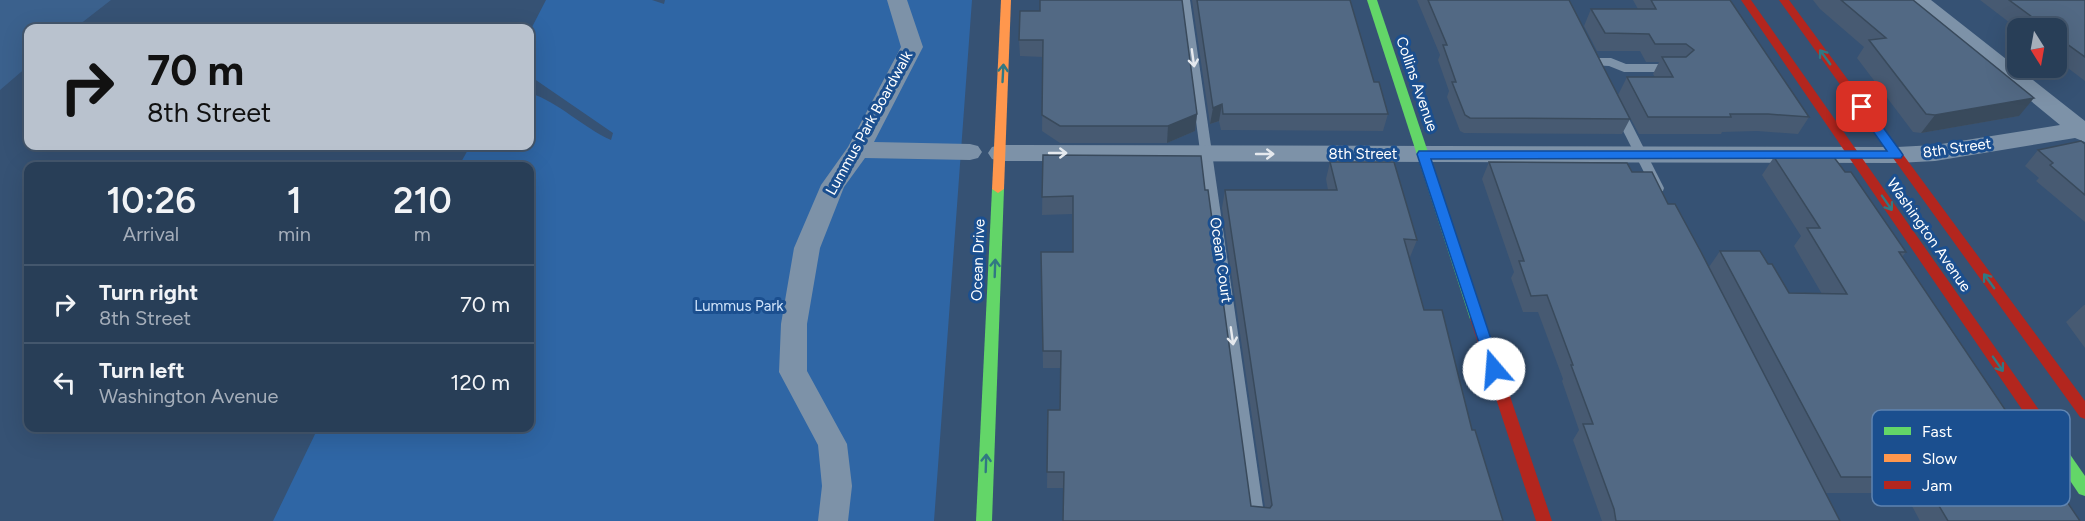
<!DOCTYPE html>
<style>
:root{--surface:#283e57;--page:#30455d;--text:#f1f3f6;--muted:#a5aeba;--line:#44576d}
body{margin:0;font-family:Figtree,sans-serif;background:var(--page);color:var(--text);height:100vh;display:flex;flex-direction:column;font-size:22px;white-space:nowrap}
*{box-sizing:border-box;margin:0}
p{font-size:20px;color:var(--muted)}
.icon{flex:none;width:33px;height:33px;fill:none;stroke:currentColor;stroke-width:2;stroke-linecap:round;stroke-linejoin:round}
.map{position:relative;flex:1;overflow:hidden}
.sheet{position:absolute;left:24px;top:162px;width:510px;height:270px;display:flex;flex-direction:column;background:var(--surface);border-radius:12px;box-shadow:0 6px 24px #0002,0 0 0 2px var(--line)}
.sheet>*{flex:none}
.banner{position:absolute;left:24px;top:24px;width:510px;height:126px;border-radius:12px;box-shadow:0 6px 24px #0002,0 0 0 2px var(--line);background:#b9c2ce;color:#111;overflow:hidden}
.needle{width:39px;rotate:169deg}
.tools{position:absolute;left:2007px;top:18px;display:grid;gap:12px}
.tools a{display:grid;place-items:center;width:60px;height:60px;border-radius:12px;background:var(--surface);box-shadow:0 6px 24px #0002,0 0 0 2px var(--line);font-size:30px}
.pin{position:absolute;display:grid;place-items:center;width:51px;height:51px;color:#fff;margin:-26px;border-radius:12px;box-shadow:0 3px 9px #0006}
.me{position:absolute;width:66px;margin:-33px;rotate:342deg;stroke-linejoin:round;filter:drop-shadow(0 0 4px #0008)}
.turn{display:flex;align-items:center;gap:21px;height:126px;padding:0 24px;font-size:27px}
.turn .icon{width:78px;height:78px;stroke-width:2.5}
.turn b{display:block;font-size:42px;line-height:51px}
.eta{display:flex;justify-content:space-evenly;align-items:center;height:102px;text-align:center}
.eta b{font-size:36px;font-weight:600;line-height:42px}
ul{padding:0;list-style:none}
li{display:flex;align-items:center;gap:18px;height:78px;padding:0 24px;border-top:2px solid var(--line)}
li div{flex:1}
li b{display:block;font-size:22px}
li em{font-style:normal}
.map>svg:first-child{display:block}
</style>
<div class="map">
<svg width="2085" height="521" viewBox="0 0 2085 521">
<rect width="100%" height="100%" fill="#365274"/>
<path fill="#2f66a5" d="M 546,0 L 652,0 L 664,4 L 665,0 L 972,0 L 934,521 L 273,521 L 318,428 L 530,428 L 530,166 L 459,166 L 470,146 L 530,146 L 530,93 C 560,103 582,127 611,140 L 613,133 L 530,76 L 530,31 Z"/>
<path fill="#3b618d" d="M 0,0 L 111,0 L 75,28 L 28,28 L 28,66 L 0,90 Z"/>
<g fill="none" stroke-linecap="round" stroke-linejoin="round">
<g fill="#7d92a8" fill-rule="evenodd">
<path d="M 1180,0 L 1190,0 L 1265,521 L 1249,521 Z"/>
<path d="M 1594,58 L 1611,58 L 1626,64 L 1672,64 L 1678,68 L 1672,72 L 1624,72 L 1609,66 L 1590,65 L 1588,62 Z"/>
<path d="M 1619,107 L 1625,111 L 1664,188 L 1663,191 L 1658,192 L 1652,188 L 1613,111 Z"/>
</g>
<g fill="#7d92a8" fill-rule="evenodd">
<path d="M 887,0 L 907,0 L 923,47 L 874,142 L 970,144 L 978,146 L 982,152 L 978,158 L 970,160 L 865,158 L 844,187 L 820,248 L 807,324 L 807,371 L 847,444 L 852,486 L 848,521 L 818,521 L 822,486 L 818,445 L 779,372 L 781,324 L 794,248 L 821,185 L 848,147 L 901,47 Z"/>
<path d="M 1908,0 L 1931,0 L 2085,121 L 2085,142 L 2075,138 L 1935,161 L 1897,163 L 1000,161 L 992,159 L 988,153 L 992,147 L 1000,145 L 1897,147 L 1935,145 L 2060,125 Z"/>
</g>
<g fill="#63d668" fill-rule="evenodd">
<path d="M 1367,0 L 1377,0 L 1484,319 L 1482,323 L 1472,323 L 1470,319 Z"/>
<path d="M 998,185 L 1004,189 L 992,521 L 976,521 L 992,189 Z"/>
<path d="M 2039,416 L 2044,417 L 2085,476 L 2085,496 L 2079,494 L 2034,427 L 2031,422 L 2034,417 Z"/>
</g>
<path fill="#ff974d" fill-rule="evenodd" d="M 1001,0 L 1011,0 L 1004,189 L 998,193 L 992,189 Z"/>
<g fill="#b3261e" fill-rule="evenodd">
<path d="M 1741,0 L 1751,0 L 2044,417 L 2047,422 L 2044,427 L 2039,428 L 2034,427 Z"/>
<path d="M 1779,0 L 1789,0 L 2085,401 L 2085,419 L 2080,417 Z"/>
<path d="M 1477,314 L 1482,315 L 1484,319 L 1552,521 L 1536,521 L 1470,319 L 1472,315 Z"/>
</g>
</g>
<g fill="#475a72">
<path d="M 1192,0 L 1350,0 L 1374,82 L 1388,114 L 1383,131 L 1221,130 L 1219,121 L 1210,124 Z"/>
<path d="M 1417,0 L 1569,0 L 1630,119 L 1622,134 L 1464,133 L 1460,131 L 1447,97 L 1449,91 L 1438,60 L 1440,55 Z"/>
<path d="M 1633,0 L 1730,0 L 1809,117 L 1798,134 L 1757,131 L 1722,132 L 1721,134 L 1639,134 L 1618,95 L 1627,77 L 1655,77 L 1653,74 L 1659,62 L 1646,62 L 1640,51 L 1597,51 L 1584,26 L 1591,9 L 1638,9 Z"/>
<path d="M 1813,0 L 1913,0 L 2019,116 L 1921,133 L 1913,132 L 1857,58 L 1864,47 L 1820,9 Z"/>
<path d="M 1980,0 L 2085,0 L 2085,81 L 2056,59 L 2056,28 L 2018,29 Z"/>
<path d="M 1040,11 L 1197,114 L 1195,131 L 1167,143 L 1060,143 L 1042,131 L 1043,57 L 1020,56 L 1019,40 Z"/>
<path d="M 2085,144 L 2085,222 L 2036,181 L 2039,178 L 2025,166 L 2038,150 Z"/>
<path d="M 1043,155 L 1205,190 L 1251,506 L 1265,507 L 1222,208 L 1225,190 L 1328,190 L 1326,179 L 1330,162 L 1417,240 L 1410,257 L 1409,257 L 1424,310 L 1472,430 L 1503,521 L 1063,521 L 1063,488 L 1047,488 L 1048,410 L 1060,410 L 1061,368 L 1043,368 L 1041,252 L 1072,252 L 1072,214 L 1042,215 Z"/>
<path d="M 1774,157 L 1845,172 L 1906,252 L 1902,257 L 2080,521 L 1920,521 L 1905,493 L 1826,493 L 1840,521 L 1602,521 L 1573,440 L 1579,430 L 1562,381 L 1563,379 L 1538,312 L 1523,312 L 1511,278 L 1514,272 L 1482,179 L 1489,162 L 1632,172 L 1668,204 L 1709,267 L 1720,251 L 1768,264 L 1789,293 L 1822,294 L 1794,246 L 1801,236 L 1762,175 Z"/>
<path d="M 2084,305 L 2085,305 L 2085,348 L 2066,322 Z"/>
</g>
<g fill="#394a5c">
<path d="M 2034,98 L 2019,116 L 1921,133 L 1935,115 Z"/>
<path d="M 1222,104 L 1219,121 L 1210,124 L 1213,108 Z"/>
<path d="M 1197,114 L 1195,131 L 1167,143 L 1168,126 Z"/>
</g>
<g fill="#526984" stroke="#394a5c" stroke-width="1.5">
<path d="M 1040,0 L 1182,0 L 1197,114 L 1168,126 L 1060,126 L 1042,115 L 1043,40 L 1019,40 L 1020,11 L 1040,11 Z"/>
<path d="M 1197,0 L 1350,0 L 1374,82 L 1379,82 L 1388,114 L 1223,114 L 1222,104 L 1213,108 Z"/>
<path d="M 1428,0 L 1569,0 L 1630,119 L 1470,118 L 1465,115 L 1452,82 L 1456,82 L 1443,45 L 1447,45 Z"/>
<path d="M 1651,0 L 1730,0 L 1809,117 L 1768,114 L 1730,114 L 1731,117 L 1648,117 L 1627,77 L 1673,77 L 1662,57 L 1686,57 L 1694,50 L 1686,44 L 1655,44 L 1649,34 L 1605,33 L 1591,9 L 1656,9 Z"/>
<path d="M 1841,0 L 1913,0 L 2034,98 L 1935,115 L 1926,114 L 1869,40 L 1886,38 Z"/>
<path d="M 2009,0 L 2085,0 L 2085,57 L 2056,36 L 2056,28 L 2047,28 Z"/>
<path d="M 2081,141 L 2085,144 L 2085,195 L 2050,165 L 2053,163 L 2038,150 Z"/>
<path d="M 1043,155 L 1201,156 L 1205,190 L 1208,190 L 1251,506 L 1270,508 L 1272,505 L 1225,190 L 1337,190 L 1330,162 L 1394,162 L 1417,240 L 1404,239 L 1424,310 L 1442,310 L 1472,430 L 1475,430 L 1503,521 L 1063,521 L 1064,472 L 1047,472 L 1048,410 L 1060,410 L 1061,351 L 1043,351 L 1041,252 L 1073,252 L 1073,196 L 1042,197 Z"/>
<path d="M 1833,156 L 1845,172 L 1851,172 L 1906,252 L 1899,252 L 2080,521 L 1948,521 L 1922,477 L 1841,477 L 1720,251 L 1760,251 L 1768,264 L 1772,264 L 1789,293 L 1847,294 L 1807,228 L 1820,228 L 1774,157 Z"/>
<path d="M 1489,162 L 1627,163 L 1632,172 L 1652,172 L 1668,204 L 1675,204 L 1701,252 L 1840,521 L 1616,521 L 1614,509 L 1583,424 L 1593,424 L 1571,365 L 1573,365 L 1547,295 L 1531,296 L 1519,261 L 1524,261 Z"/>
</g>
<defs><path id="oneway-shaft" d="M-6 0H5M1.5-3L5.5 0L1.5 3" fill="none" stroke-width="1.6" stroke-linecap="round" stroke-linejoin="round" transform="scale(1.5)"/></defs>
<g stroke="#317883">
<use href="#oneway-shaft" transform="translate(1825 57) rotate(-126)"/>
<use href="#oneway-shaft" transform="translate(1003 73) rotate(-87)"/>
<use href="#oneway-shaft" transform="translate(1887 203) rotate(55)"/>
<use href="#oneway-shaft" transform="translate(995 268) rotate(-88)"/>
<use href="#oneway-shaft" transform="translate(1989 281) rotate(-126)"/>
<use href="#oneway-shaft" transform="translate(1998 364) rotate(55)"/>
<use href="#oneway-shaft" transform="translate(986 463) rotate(-88)"/>
</g>
<g stroke="#e5e9ee">
<use href="#oneway-shaft" transform="translate(1193 58) rotate(82)"/>
<use href="#oneway-shaft" transform="translate(1058 153)"/>
<use href="#oneway-shaft" transform="translate(1265 154)"/>
<use href="#oneway-shaft" transform="translate(1232 336) rotate(82)"/>
</g>
<path fill="#1a73e8" stroke="#114b97" stroke-width="1.5" d="M 1862,103 L 1866,104 L 1901,152 L 1903,155 L 1901,158 L 1431,159 L 1501,369 L 1499,373 L 1489,373 L 1417,154 L 1419,151 L 1887,151 L 1856,107 Z"/>
<g text-anchor="middle" dominant-baseline="central" stroke-width="6" stroke-linejoin="round" paint-order="stroke">
<g font-size="15" fill="#fff" stroke="#1b4f8f">
<text transform="translate(1417 84) rotate(71)">Collins Avenue</text>
<text transform="translate(869 123) rotate(-61)">Lummus Park Boardwalk</text>
<text transform="translate(1957 148) rotate(-8)">8th Street</text>
<text x="1363" y="154">8th Street</text>
<text transform="translate(1929 235) rotate(55)">Washington Avenue</text>
<text transform="translate(978 260) rotate(-88)">Ocean Drive</text>
<text transform="translate(1221 260) rotate(82)">Ocean Court</text>
</g>
<g font-size="15" fill="#cfe3fa" stroke="#1b4f8f">
<text x="739" y="306">Lummus Park</text>
</g>
</g>
<rect x="1872" y="410" width="198" height="96" rx="9" fill="#1b4f8f" stroke="#5f84b1" stroke-width="1.5"/>
<rect x="1884" y="427" width="27" height="8" fill="#63d668"/>
<rect x="1884" y="454" width="27" height="8" fill="#ff974d"/>
<rect x="1884" y="481" width="27" height="8" fill="#b3261e"/>
<g font-size="16" fill="#fff">
<text x="1922" y="437">Fast</text>
<text x="1922" y="464">Slow</text>
<text x="1922" y="491">Jam</text>
</g>
</svg>
<div class="tools">
<a><svg class="needle" viewBox="-14 -14 28 28"><path d="M0-13l5 13h-10z" fill="#e53935"/><path d="M0 13l5-13h-10z" fill="#a5aeba"/></svg></a>
</div>
<div class="pin" style="left:1862px;top:107px;background:#d93025"><svg class="icon" aria-label="arrive" viewBox="0 0 24 24"><path d="M6 21V4h12l-3 4 3 4H6"/></svg></div>
<svg class="me" style="left:1494px;top:369px" viewBox="-20 -20 40 40"><circle r="19" fill="#fff"/><path d="M0-13L10 11 0 6-10 11z" fill="#1a73e8"/></svg>
<div class="banner">
<div class="turn"><svg class="icon" aria-label="right" viewBox="0 0 24 24"><path d="M7 20v-9h11M14 6l5 5-5 5"/></svg><div><b>70 m</b>8th Street</div></div>
</div>
<section class="sheet">
<div class="eta">
<div><b>10:26</b><p>Arrival</p></div>
<div><b>1</b><p>min</p></div>
<div><b>210</b><p>m</p></div>
</div>
<ul>
<li><svg class="icon" aria-label="right" viewBox="0 0 24 24"><path d="M7 20v-9h11M14 6l5 5-5 5"/></svg><div><b>Turn right</b><p>8th Street</p></div><em>70 m</em></li>
<li><svg class="icon" aria-label="left" viewBox="0 0 24 24"><path d="M17 20v-9H6M10 6l-5 5 5 5"/></svg><div><b>Turn left</b><p>Washington Avenue</p></div><em>120 m</em></li>
</ul>
</section>
</div>
